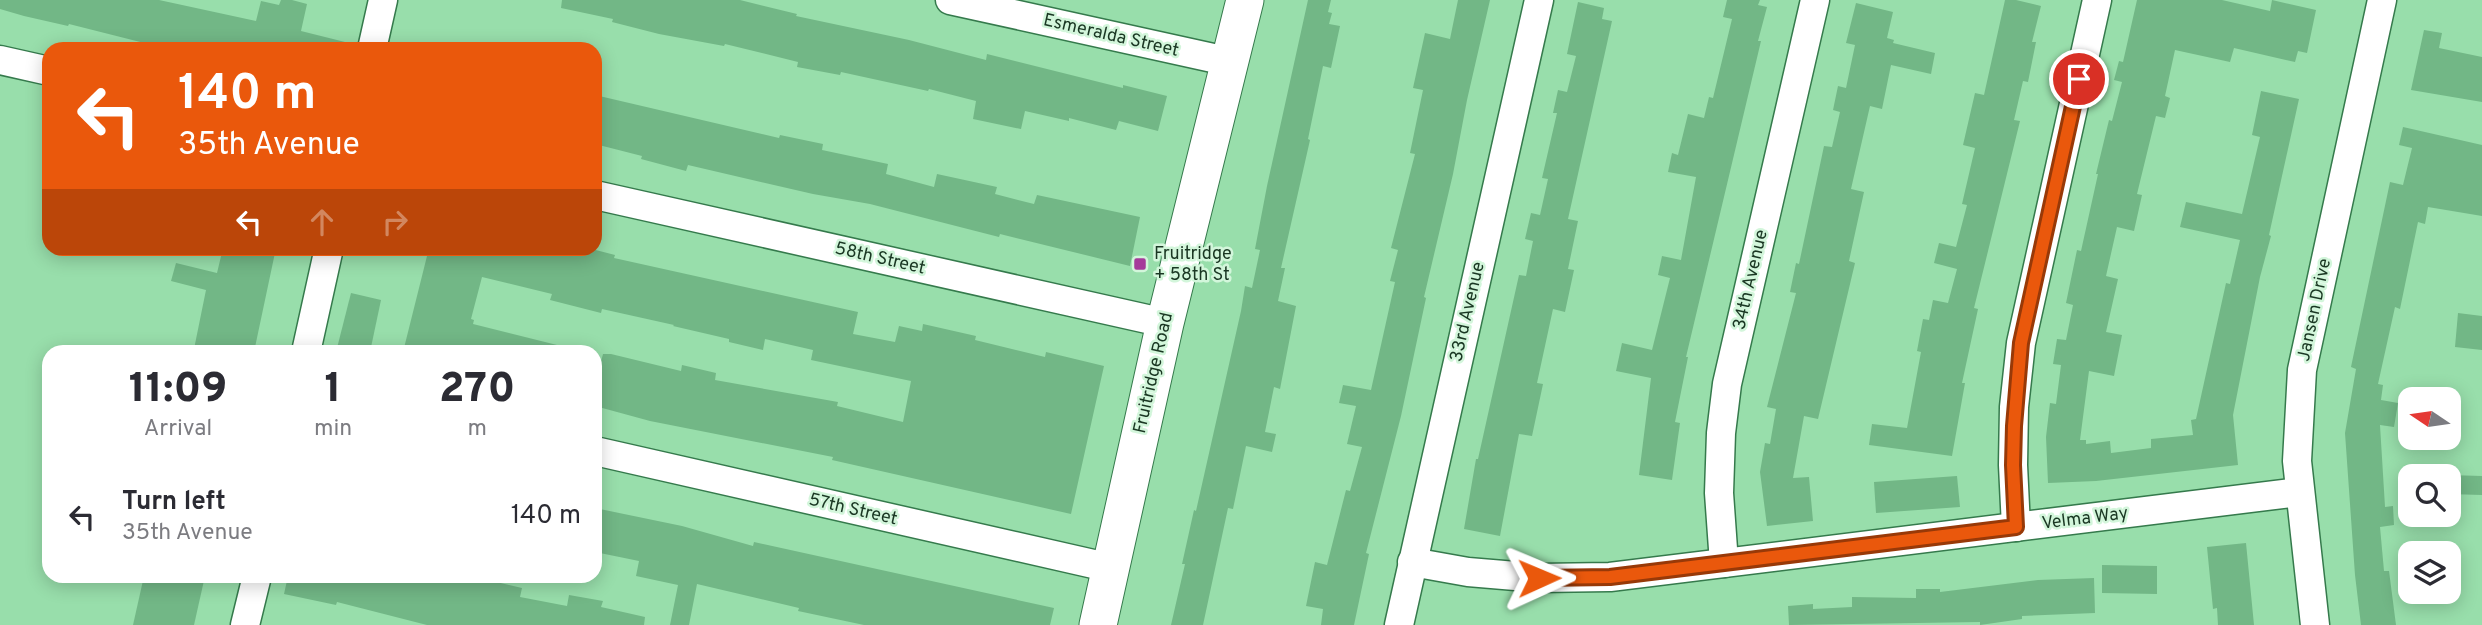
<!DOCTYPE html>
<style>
:root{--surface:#fff;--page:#f2f2f3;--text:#2b2b33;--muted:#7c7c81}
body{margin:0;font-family:Overpass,sans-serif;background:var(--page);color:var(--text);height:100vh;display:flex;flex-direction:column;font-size:26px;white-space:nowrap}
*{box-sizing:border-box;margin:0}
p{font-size:23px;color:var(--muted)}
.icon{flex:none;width:38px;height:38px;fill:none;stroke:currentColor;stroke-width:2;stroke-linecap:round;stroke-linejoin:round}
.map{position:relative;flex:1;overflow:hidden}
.details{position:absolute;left:42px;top:345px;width:560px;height:238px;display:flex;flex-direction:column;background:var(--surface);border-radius:21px;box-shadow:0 4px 18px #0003}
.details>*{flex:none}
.hud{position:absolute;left:42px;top:42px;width:560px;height:214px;border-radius:21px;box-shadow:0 4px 18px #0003;background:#ea580c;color:#fff;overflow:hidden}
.needle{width:46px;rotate:283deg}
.fabs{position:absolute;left:2398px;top:387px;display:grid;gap:14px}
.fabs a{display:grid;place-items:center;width:63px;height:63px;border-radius:14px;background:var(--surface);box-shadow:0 4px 18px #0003;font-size:35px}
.pin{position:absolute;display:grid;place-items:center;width:60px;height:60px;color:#fff;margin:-30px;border:4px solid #fff;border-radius:50%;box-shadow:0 2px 7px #0007}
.me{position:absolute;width:77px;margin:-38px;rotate:89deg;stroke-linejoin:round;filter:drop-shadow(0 0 5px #0008)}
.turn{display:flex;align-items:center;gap:24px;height:147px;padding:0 21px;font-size:32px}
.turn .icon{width:91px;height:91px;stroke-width:2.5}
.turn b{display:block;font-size:49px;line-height:60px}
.lanes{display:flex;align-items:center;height:66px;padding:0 21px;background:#0003;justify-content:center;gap:35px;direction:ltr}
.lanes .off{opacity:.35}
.eta{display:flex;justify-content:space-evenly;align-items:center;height:119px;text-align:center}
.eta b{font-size:42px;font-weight:800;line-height:49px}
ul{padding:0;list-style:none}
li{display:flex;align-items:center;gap:21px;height:105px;padding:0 21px}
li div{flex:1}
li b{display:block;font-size:26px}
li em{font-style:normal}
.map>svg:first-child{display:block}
</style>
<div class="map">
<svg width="2482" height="625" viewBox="0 0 2482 625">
<rect width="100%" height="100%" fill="#98deab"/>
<g fill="#72b786">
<path d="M 0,0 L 159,0 L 256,21 L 261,1 L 279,5 L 281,0 L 292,0 L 307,4 L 301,31 L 345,42 L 344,49 L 168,49 L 69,24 L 68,26 L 24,16 L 0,9 Z"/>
<path d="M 562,0 L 740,0 L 797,14 L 796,16 L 909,40 L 986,60 L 987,54 L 1123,88 L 1123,85 L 1167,96 L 1158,131 L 1119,121 L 1116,130 L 1069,118 L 1069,121 L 1025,111 L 1021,129 L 973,119 L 976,101 L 929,89 L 928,91 L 841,72 L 840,75 L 797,67 L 798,62 L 725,44 L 724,46 L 659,34 L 612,22 L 613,19 L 561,8 Z"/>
<path d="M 1308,0 L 1331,0 L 1328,12 L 1332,13 L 1329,24 L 1340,26 L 1331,68 L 1323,66 L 1308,139 L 1310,140 L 1281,268 L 1285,268 L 1278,301 L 1296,306 L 1280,389 L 1274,387 L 1265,432 L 1276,434 L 1272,452 L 1246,446 L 1233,509 L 1228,508 L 1203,625 L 1171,625 L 1185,564 L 1182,564 L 1194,510 L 1196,511 L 1241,311 L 1245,286 L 1252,288 L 1260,250 L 1255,249 L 1267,186 Z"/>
<path d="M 1458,0 L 1490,0 L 1467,100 L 1453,174 L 1424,297 L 1426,298 L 1401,416 L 1366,553 L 1369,554 L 1354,625 L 1321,625 L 1323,609 L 1306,606 L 1315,562 L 1327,565 L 1346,490 L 1350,491 L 1362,447 L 1347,444 L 1356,406 L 1339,403 L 1343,385 L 1371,390 L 1395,282 L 1390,281 L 1398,250 L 1391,248 L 1415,154 L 1410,153 L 1423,90 L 1413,88 L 1425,33 L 1450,39 Z"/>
<path d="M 1727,0 L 1760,0 L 1758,5 L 1767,7 L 1758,41 L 1761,41 L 1686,357 L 1688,357 L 1675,422 L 1680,423 L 1672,480 L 1639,475 L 1651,378 L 1616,371 L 1622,343 L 1652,350 L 1670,278 L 1658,275 L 1662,256 L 1681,260 L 1696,177 L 1668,172 L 1672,153 L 1678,155 L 1688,114 L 1704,118 L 1709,97 L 1713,98 L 1732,19 L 1723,17 Z"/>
<path d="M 2005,0 L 2016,0 L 2041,6 L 2032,42 L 2036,42 L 2028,82 L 2023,81 L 2014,120 L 2020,121 L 1974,308 L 1978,309 L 1962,383 L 1965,383 L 1952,456 L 1869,445 L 1872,424 L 1907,428 L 1921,352 L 1917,351 L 1923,319 L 1929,320 L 1933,300 L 1948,303 L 1957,269 L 1934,263 L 1939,243 L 1956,247 L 1967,205 L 1962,204 L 1975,148 L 1963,145 L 1975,93 L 1984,95 Z"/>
<path d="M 2137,0 L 2222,0 L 2270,11 L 2272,0 L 2316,10 L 2307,53 L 2298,51 L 2295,62 L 2234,48 L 2230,62 L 2175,50 L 2165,96 L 2170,98 L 2165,118 L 2156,116 L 2137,194 L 2142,195 L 2134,231 L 2117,227 L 2106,276 L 2118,279 L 2106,332 L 2122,335 L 2114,376 L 2089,371 L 2080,440 L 2086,440 L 2086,444 L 2110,441 L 2111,453 L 2151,448 L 2151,439 L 2193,435 L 2191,420 L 2196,419 L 2226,283 L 2230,284 L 2240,240 L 2180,227 L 2186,202 L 2242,214 L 2260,137 L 2252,135 L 2261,91 L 2299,99 L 2269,235 L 2271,236 L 2260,277 L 2233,415 L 2238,465 L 2096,481 L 2048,483 L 2046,437 L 2050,403 L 2056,404 L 2061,365 L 2053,364 L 2057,339 L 2066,340 L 2073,305 L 2066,303 L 2077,250 L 2081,251 L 2098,174 L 2096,174 L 2109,120 L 2112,121 L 2122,82 L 2114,80 L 2119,61 L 2123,62 Z"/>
<path d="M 1578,2 L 1604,8 L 1602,19 L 1612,21 L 1568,219 L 1578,221 L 1568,269 L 1574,270 L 1565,312 L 1553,309 L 1537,383 L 1543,384 L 1532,436 L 1519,434 L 1500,536 L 1464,529 L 1476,459 L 1478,459 L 1519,275 L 1526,276 L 1533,241 L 1525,239 L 1531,213 L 1540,215 L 1548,179 L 1542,178 L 1557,113 L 1553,113 L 1558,90 L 1567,92 L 1576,56 L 1567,54 Z"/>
<path d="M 1856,3 L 1893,12 L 1887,38 L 1894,40 L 1893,43 L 1935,53 L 1931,74 L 1891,65 L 1882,109 L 1870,106 L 1851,189 L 1864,192 L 1849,261 L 1855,263 L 1818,419 L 1804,416 L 1793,478 L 1809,477 L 1813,521 L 1767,526 L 1760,472 L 1765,443 L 1770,444 L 1776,409 L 1767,407 L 1796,293 L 1790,292 L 1796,263 L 1799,264 L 1824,146 L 1832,147 L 1840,112 L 1833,110 L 1838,86 L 1846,88 L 1855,45 L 1846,43 Z"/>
<path d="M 2424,30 L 2442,33 L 2439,48 L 2482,57 L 2482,102 L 2411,90 Z"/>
<path d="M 595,95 L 779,138 L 780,135 L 823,144 L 822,150 L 888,164 L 886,174 L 934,187 L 937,174 L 997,187 L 995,194 L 1034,204 L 1037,195 L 1140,217 L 1130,266 L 1000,234 L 999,237 L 870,204 L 813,194 L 688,165 L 686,171 L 641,159 L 642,156 L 595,144 Z"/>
<path d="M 2403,127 L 2482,145 L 2482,216 L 2428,207 L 2425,224 L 2418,222 L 2400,309 L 2395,307 L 2378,384 L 2383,385 L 2381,400 L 2398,403 L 2394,427 L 2380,425 L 2385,507 L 2393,506 L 2394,525 L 2380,527 L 2384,571 L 2389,571 L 2396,625 L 2361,625 L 2355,575 L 2345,433 L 2356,369 L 2351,367 L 2390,182 L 2403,185 L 2412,148 L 2399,145 Z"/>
<path d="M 223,248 L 276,248 L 254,352 L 207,352 L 194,349 L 206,290 L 171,281 L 176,263 L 217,273 Z"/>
<path d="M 429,248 L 588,248 L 615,255 L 614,258 L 858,312 L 853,334 L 895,342 L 899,326 L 922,331 L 923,324 L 976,336 L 975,340 L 1045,357 L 1046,352 L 1104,366 L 1071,514 L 832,460 L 833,457 L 650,421 L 595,406 L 595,385 L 603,354 L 611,354 L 681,371 L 682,365 L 716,373 L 715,380 L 838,402 L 837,406 L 903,422 L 911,381 L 811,360 L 813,350 L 765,339 L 763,350 L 729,342 L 729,339 L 673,326 L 674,325 L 602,309 L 601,313 L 550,300 L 552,294 L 482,277 L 471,319 L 474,320 L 473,324 L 557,345 L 556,352 L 403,352 Z"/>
<path d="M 351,293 L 381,300 L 370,352 L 336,352 Z"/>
<path d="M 2458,313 L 2482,316 L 2482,350 L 2455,347 Z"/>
<path d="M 2448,475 L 2482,476 L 2482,495 L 2448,494 Z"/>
<path d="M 1957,476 L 1960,507 L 1876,513 L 1874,482 Z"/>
<path d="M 595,508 L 682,526 L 753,546 L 754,542 L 1054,608 L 1050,625 L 864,625 L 798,611 L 799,608 L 697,584 L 689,625 L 670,625 L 678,585 L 636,576 L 639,561 L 595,552 Z"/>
<path d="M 2246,543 L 2254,625 L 2218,625 L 2217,608 L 2213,609 L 2207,547 Z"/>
<path d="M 2102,565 L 2157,566 L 2157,594 L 2102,593 Z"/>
<path d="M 144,576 L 205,576 L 194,625 L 133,625 Z"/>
<path d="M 288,576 L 480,576 L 480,578 L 522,588 L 520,597 L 567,606 L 569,595 L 603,601 L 601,607 L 645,617 L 644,625 L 427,625 L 337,602 L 336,605 L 284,594 Z"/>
<path d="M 2094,578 L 2095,613 L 2022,616 L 2022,619 L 1980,625 L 1980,622 L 1789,625 L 1788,606 L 1813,604 L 1813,609 L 1852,607 L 1852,597 L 1916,598 L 1916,589 L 1940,589 L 1940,592 L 2038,580 Z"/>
</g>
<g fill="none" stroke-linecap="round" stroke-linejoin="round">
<defs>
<g id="minor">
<path d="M 950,0 L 1231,62"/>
<path d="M 372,49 L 383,0"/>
<path d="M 0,60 L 49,71"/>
<path d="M 595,195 L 1165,323"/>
<path d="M 306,352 L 329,248"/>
<path d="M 595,451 L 1111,568"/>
<path d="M 2016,527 L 2013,465 L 2014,407 L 2021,343 L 2097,0"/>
<path d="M 1412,562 L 1468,572 L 1539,578 L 1610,577 L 2299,492"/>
<path d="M 1724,563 L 1719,493 L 1721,433 L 1727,384 L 1815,0"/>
<path d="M 245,625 L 257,576"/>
<path d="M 1399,625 L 1539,0"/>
<path d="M 2315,625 L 2297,461 L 2302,370 L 2382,0"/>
</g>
<path id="major" d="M 1098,625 L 1165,323 L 1245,0"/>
</defs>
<use href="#minor" stroke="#357a4c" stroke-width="31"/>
<use href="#major" stroke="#357a4c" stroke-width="39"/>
<use href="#minor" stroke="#fff" stroke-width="28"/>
<use href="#major" stroke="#fff" stroke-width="37"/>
</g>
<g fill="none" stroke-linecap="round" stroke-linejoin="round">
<defs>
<path id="route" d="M 1539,578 L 1610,577 L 2016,527 L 2013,465 L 2014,426 L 2021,343 L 2079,79"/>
</defs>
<use href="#route" stroke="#983908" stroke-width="18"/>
<use href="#route" stroke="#ea580c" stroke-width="12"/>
</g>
<rect fill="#a53a9a" stroke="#d3f6db" stroke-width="2.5" x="1133" y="257" width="14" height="14" rx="3.5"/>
<g text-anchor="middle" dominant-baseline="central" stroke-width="5" stroke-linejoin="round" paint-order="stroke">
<g font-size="18" fill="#1a3723" stroke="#d3f6db">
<text transform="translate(1111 36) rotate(13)">Esmeralda Street</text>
<text transform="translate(880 259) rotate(13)">58th Street</text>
<text transform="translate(1751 280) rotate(-77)">34th Avenue</text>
<text transform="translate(2315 310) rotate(-78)">Jansen Drive</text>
<text transform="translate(1468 312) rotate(-77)">33rd Avenue</text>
<text transform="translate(1154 373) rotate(-77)">Fruitridge Road</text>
<text transform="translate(853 510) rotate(13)">57th Street</text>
<text transform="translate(2085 519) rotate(-7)">Velma Way</text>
</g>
<g font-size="18" fill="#1a3723" stroke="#d3f6db" text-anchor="start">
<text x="1154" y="254">Fruitridge<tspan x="1154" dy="21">+ 58th St</tspan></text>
</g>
</g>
</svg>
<div class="fabs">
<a><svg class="needle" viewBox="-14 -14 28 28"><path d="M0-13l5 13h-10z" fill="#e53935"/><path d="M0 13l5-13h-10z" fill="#7c7c81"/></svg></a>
<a><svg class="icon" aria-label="search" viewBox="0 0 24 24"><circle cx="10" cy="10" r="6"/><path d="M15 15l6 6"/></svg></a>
<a><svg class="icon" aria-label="layers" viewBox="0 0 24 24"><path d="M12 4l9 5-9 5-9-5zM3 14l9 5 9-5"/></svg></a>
</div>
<div class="pin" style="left:2079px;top:79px;background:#d93025"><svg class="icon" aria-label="arrive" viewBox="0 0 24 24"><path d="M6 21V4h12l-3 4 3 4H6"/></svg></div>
<svg class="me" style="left:1539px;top:578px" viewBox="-20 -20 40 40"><path d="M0-17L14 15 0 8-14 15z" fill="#ea580c" stroke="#fff" stroke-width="4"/></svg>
<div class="hud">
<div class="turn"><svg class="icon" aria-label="left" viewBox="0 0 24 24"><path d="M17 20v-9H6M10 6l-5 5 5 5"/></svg><div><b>140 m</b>35th Avenue</div></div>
<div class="lanes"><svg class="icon" aria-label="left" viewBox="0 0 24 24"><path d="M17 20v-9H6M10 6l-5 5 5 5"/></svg><svg class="icon off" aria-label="ahead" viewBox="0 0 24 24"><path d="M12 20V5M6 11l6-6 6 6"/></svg><svg class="icon off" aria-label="right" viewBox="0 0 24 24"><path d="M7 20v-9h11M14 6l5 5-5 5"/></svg></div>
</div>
<section class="details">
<div class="eta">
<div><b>11:09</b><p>Arrival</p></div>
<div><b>1</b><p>min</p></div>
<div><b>270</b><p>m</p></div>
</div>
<ul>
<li><svg class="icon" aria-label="left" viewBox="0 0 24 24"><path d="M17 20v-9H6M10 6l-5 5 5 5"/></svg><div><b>Turn left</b><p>35th Avenue</p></div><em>140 m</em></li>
</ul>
</section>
</div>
